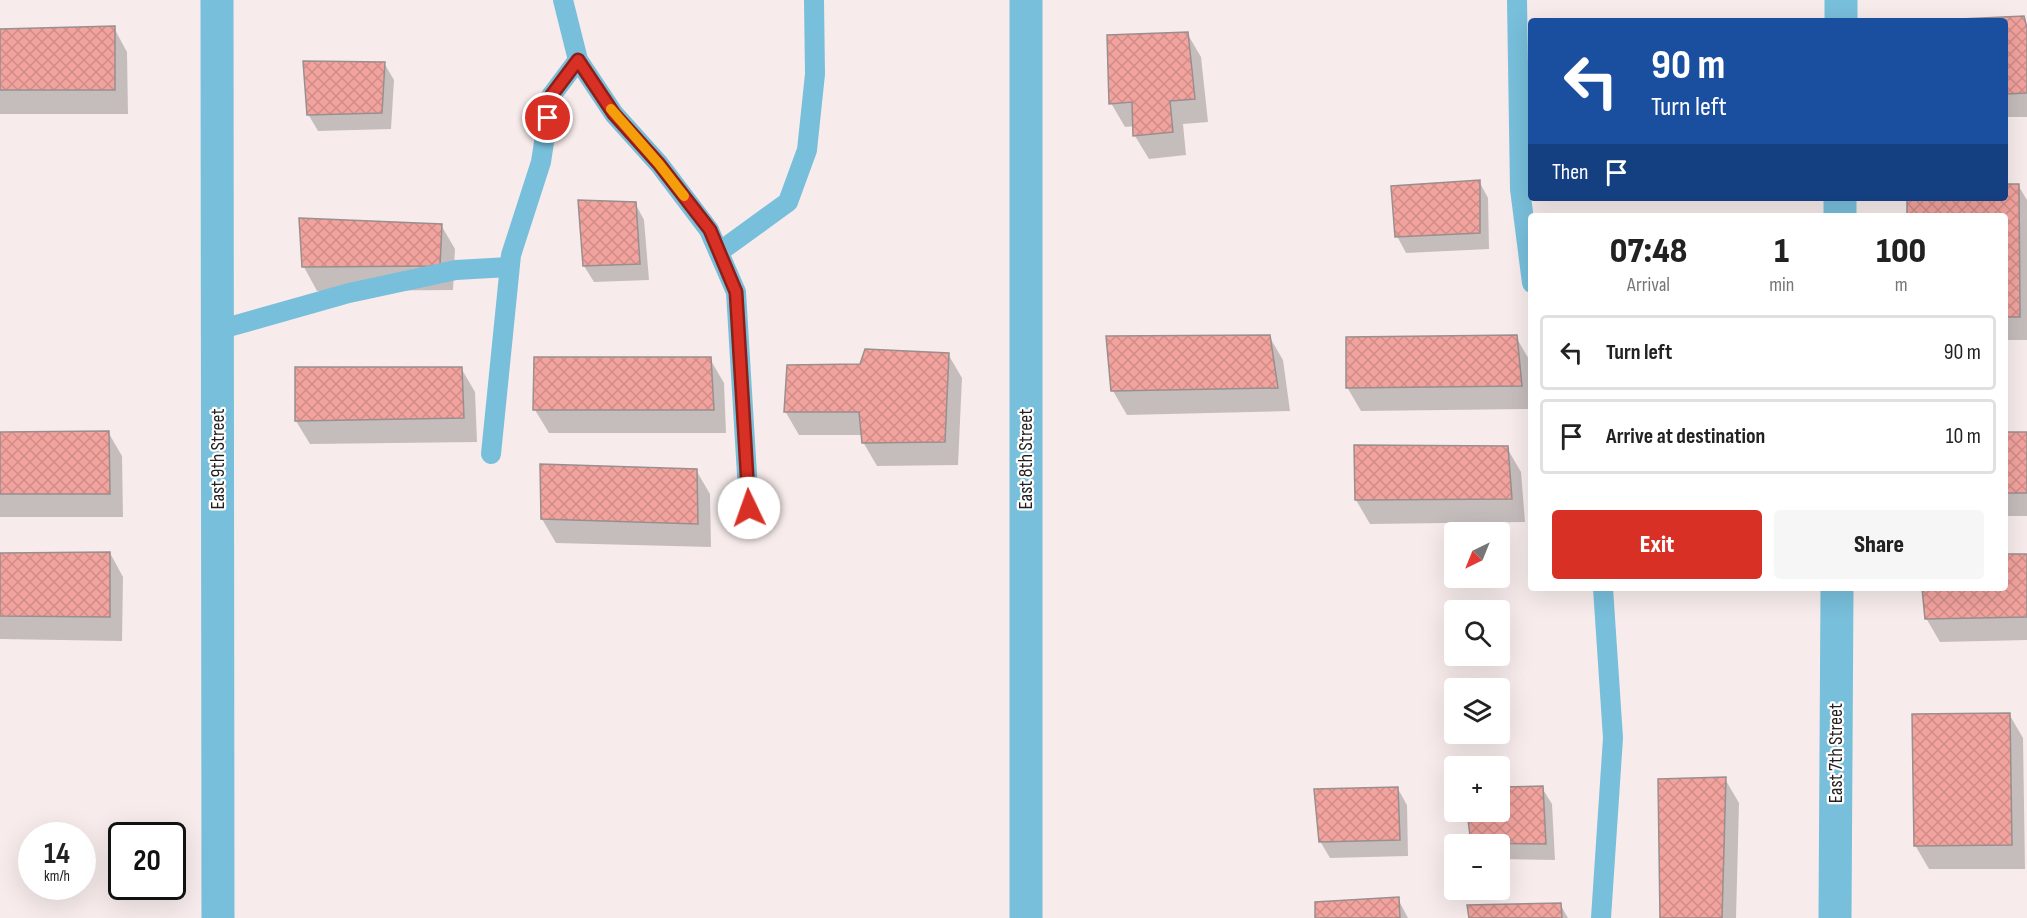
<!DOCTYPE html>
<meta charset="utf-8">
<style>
:root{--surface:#fff;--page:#f6f6f6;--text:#222;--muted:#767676;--line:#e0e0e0;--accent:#d93025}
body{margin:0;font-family:"Sofia Sans Condensed",sans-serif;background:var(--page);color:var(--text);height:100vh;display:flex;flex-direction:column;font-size:22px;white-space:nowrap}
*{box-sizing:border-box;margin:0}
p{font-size:20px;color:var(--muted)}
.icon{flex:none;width:33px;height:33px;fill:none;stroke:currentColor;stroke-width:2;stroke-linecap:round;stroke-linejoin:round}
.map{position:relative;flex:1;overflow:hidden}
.side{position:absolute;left:1528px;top:213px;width:480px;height:378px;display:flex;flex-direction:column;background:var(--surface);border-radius:6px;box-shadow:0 6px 24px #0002}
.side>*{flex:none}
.top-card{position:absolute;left:1528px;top:18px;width:480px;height:183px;border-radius:6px;box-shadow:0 6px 24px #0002;background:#1a4fa0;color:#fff;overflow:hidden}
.needle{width:39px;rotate:223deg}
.controls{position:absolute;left:1444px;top:522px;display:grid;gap:12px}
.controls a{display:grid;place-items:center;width:66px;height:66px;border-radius:6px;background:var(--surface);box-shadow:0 6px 24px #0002;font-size:30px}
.speed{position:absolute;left:18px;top:822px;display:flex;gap:12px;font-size:30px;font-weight:700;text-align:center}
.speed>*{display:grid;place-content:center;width:78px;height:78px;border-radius:50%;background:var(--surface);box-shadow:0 6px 24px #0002;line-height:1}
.speed small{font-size:15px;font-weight:400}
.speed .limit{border:3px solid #111;border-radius:9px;background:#fff;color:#111}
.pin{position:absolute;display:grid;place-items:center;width:51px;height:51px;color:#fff;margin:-26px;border:3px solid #fff;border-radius:50%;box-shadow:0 2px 6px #0007}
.me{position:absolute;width:66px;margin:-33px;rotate:357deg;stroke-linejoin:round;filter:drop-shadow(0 0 4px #0008)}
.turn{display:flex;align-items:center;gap:21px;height:126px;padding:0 24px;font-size:27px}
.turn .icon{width:78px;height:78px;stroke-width:2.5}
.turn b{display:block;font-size:42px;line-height:51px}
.then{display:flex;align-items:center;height:57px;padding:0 24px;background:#0003;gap:12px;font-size:22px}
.eta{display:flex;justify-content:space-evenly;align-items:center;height:102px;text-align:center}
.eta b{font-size:36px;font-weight:800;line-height:42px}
.action{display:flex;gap:12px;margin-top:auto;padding:12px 24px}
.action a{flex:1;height:69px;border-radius:6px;background:var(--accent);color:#fff;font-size:24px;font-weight:800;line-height:69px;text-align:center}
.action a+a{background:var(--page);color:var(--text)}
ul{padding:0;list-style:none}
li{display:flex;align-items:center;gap:18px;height:75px;margin:0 12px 9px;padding:0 12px;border:3px solid var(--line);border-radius:6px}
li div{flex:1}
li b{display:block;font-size:22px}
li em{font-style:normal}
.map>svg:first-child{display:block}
</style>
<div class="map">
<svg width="2027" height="918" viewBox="0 0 2027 918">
<defs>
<pattern id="building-cross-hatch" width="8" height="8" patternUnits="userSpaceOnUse" patternTransform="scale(1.5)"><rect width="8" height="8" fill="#f3a39e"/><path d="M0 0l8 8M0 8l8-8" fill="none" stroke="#d08c88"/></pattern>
</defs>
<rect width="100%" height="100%" fill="#f7eceb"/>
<g fill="#0003">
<path d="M 2023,18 L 2027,25 L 2027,117 L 2006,117 L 2006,21 L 1951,21 Z"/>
<path d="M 114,28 L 127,52 L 128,114 L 0,114 L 0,31 Z"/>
<path d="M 1187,33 L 1201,57 L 1208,122 L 1183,124 L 1186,155 L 1149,159 L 1135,136 L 1135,126 L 1125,127 L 1111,103 Z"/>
<path d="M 384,63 L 394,80 L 391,129 L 318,131 L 308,114 Z"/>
<path d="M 1479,181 L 1488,198 L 1489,249 L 1406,253 L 1397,236 Z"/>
<path d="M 2006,185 L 2018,185 L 2027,200 L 2027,340 L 2006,340 L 2006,216 L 1909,216 L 1909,198 L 2006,198 Z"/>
<path d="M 635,203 L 644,220 L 649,280 L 594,282 L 584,266 Z"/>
<path d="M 441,225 L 455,249 L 453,290 L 317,291 L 304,267 Z"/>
<path d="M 1269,336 L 1283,360 L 1290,411 L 1127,415 L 1113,391 Z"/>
<path d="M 1516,337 L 1530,361 L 1532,409 L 1361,411 L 1347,387 Z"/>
<path d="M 948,354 L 962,378 L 958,465 L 877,466 L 863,442 L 863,435 L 799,435 L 785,411 L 862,366 Z"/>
<path d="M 710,359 L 724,383 L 726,433 L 549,433 L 535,410 Z"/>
<path d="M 461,368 L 475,392 L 477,442 L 310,444 L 296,421 Z"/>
<path d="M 108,432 L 122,456 L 123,517 L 0,517 L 0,434 Z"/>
<path d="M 2027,433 L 2027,516 L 2006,516 L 2006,434 Z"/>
<path d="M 1356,447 L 1507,448 L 1521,472 L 1525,522 L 1370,524 L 1356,500 Z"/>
<path d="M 696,470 L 710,494 L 711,547 L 556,543 L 542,519 Z"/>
<path d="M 110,553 L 123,577 L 122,641 L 0,639 L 0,555 Z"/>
<path d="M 2006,556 L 2027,556 L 2027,640 L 1940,642 L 1926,618 L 1924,588 L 2006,588 Z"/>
<path d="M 2009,714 L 2023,738 L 2025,869 L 1929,869 L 1915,845 Z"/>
<path d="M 1725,779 L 1739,803 L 1736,918 L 1662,918 Z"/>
<path d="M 1500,788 L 1542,788 L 1552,804 L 1555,860 L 1500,859 L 1500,844 L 1474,844 L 1469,812 L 1500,812 Z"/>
<path d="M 1398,789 L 1407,805 L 1408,856 L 1330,858 L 1320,841 Z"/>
<path d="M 1398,899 L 1408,918 L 1317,918 Z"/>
<path d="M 1560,904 L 1568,918 L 1470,918 Z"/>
</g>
<g fill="url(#building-cross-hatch)" stroke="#998f8e" stroke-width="1.5">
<path d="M 2024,16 L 2027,28 L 2027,93 L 2006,94 L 2006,21 L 1917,21 Z"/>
<path d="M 115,26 L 115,90 L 0,90 L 0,29 Z"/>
<path d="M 1188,32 L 1195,99 L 1170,101 L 1173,132 L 1133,136 L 1132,102 L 1109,104 L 1107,35 Z"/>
<path d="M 303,61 L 385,62 L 382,113 L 307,115 Z"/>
<path d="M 1480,180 L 1480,233 L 1395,237 L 1391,186 Z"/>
<path d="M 2006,184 L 2019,184 L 2020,317 L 2006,317 L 2006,216 L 1907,216 L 1907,198 L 2006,198 Z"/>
<path d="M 578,200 L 636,202 L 640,264 L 583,266 Z"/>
<path d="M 299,218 L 442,224 L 440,266 L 302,267 Z"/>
<path d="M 1270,335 L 1278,388 L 1111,391 L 1106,336 Z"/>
<path d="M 1517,335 L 1522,386 L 1346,388 L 1346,337 Z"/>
<path d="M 865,349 L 949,353 L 945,442 L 862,443 L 859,412 L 784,412 L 787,365 L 860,364 Z"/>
<path d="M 534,357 L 711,357 L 714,410 L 533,410 Z"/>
<path d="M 295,367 L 462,367 L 464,418 L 295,421 Z"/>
<path d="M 109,431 L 110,494 L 0,494 L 0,432 Z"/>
<rect x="2006" y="432" width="21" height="61"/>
<path d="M 1354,445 L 1508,446 L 1512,499 L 1355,500 Z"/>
<path d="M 540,464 L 697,469 L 698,524 L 541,519 Z"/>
<path d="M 110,552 L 110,617 L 0,616 L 0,553 Z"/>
<path d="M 2006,554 L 2027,554 L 2027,617 L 1925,619 L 1922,588 L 2006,588 Z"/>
<path d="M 2010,713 L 2012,845 L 1914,846 L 1912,714 Z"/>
<path d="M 1726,777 L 1722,918 L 1660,918 L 1658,779 Z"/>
<path d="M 1543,786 L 1546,844 L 1471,843 L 1467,812 L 1500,812 L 1500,787 Z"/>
<path d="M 1398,787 L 1400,840 L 1319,842 L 1314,789 Z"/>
<path d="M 1399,897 L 1400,918 L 1315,918 L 1315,902 Z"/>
<path d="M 1561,903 L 1562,918 L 1469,918 L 1467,905 Z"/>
</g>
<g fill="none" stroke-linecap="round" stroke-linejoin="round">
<g stroke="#78bfdb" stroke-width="20">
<path d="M 563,0 L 578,60 L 614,114 L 659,164 L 709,230 L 736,292 L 749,508"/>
<path d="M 1517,0 L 1520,189 L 1532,283"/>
<path d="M 719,252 L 788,202 L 807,150 L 815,74 L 814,0"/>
<path d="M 218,330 L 349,293 L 456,270 L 509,267"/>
<path d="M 491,454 L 511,255 L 541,162 L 551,96 L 578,60"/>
<path d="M 1601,918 L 1613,738 L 1603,588"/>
</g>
<g stroke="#78bfdb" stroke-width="33">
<path d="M 217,0 L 218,918"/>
<path d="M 1026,0 L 1026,918"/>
<path d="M 1841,21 L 1841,0"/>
<path d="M 1840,216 L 1840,198"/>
<path d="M 1835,918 L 1837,588"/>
</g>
</g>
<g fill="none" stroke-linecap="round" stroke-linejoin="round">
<defs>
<path id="route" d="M 548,118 L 551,96 L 578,60 L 614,114 L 659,164 L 710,230 L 736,292 L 749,508"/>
</defs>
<use href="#route" stroke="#8d1f18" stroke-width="15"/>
<use href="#route" stroke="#d93025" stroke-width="10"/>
<path stroke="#f59e0b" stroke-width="10" d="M 611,109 L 659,164 L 684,196"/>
</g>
<g text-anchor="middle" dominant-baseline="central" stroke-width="4.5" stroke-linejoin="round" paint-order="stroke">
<g font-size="20" fill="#242020" stroke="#fff">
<text transform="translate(218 459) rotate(-90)">East 9th Street</text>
<text transform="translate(1026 459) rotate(-90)">East 8th Street</text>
<text transform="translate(1836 753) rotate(-90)">East 7th Street</text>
</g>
</g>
</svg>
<div class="controls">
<a><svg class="needle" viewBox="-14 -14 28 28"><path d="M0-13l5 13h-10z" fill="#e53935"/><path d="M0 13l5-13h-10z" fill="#767676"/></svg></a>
<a><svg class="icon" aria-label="search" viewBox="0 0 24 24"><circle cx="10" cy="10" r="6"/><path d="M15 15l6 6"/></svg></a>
<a><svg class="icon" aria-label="layers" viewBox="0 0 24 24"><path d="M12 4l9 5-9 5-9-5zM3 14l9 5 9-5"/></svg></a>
<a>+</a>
<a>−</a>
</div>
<div class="speed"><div>14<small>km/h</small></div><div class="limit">20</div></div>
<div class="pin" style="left:548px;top:118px;background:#d93025"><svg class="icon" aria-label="arrive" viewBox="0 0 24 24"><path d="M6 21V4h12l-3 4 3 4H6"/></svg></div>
<svg class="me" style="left:749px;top:508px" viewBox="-20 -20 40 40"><circle r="19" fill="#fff"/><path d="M0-13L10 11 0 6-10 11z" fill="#d93025"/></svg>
<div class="top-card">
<div class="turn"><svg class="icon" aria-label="left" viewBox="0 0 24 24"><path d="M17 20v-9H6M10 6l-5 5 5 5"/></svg><div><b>90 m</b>Turn left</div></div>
<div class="then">Then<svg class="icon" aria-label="arrive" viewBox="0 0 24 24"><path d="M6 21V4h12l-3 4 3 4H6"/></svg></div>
</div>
<section class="side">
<div class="eta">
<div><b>07:48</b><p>Arrival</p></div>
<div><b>1</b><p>min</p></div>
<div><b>100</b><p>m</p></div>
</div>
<ul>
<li><svg class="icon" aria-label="left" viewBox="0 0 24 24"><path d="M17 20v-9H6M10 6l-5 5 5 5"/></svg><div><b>Turn left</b></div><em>90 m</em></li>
<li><svg class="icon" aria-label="arrive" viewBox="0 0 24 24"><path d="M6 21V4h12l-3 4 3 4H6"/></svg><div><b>Arrive at destination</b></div><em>10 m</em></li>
</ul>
<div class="action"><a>Exit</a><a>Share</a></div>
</section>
</div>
